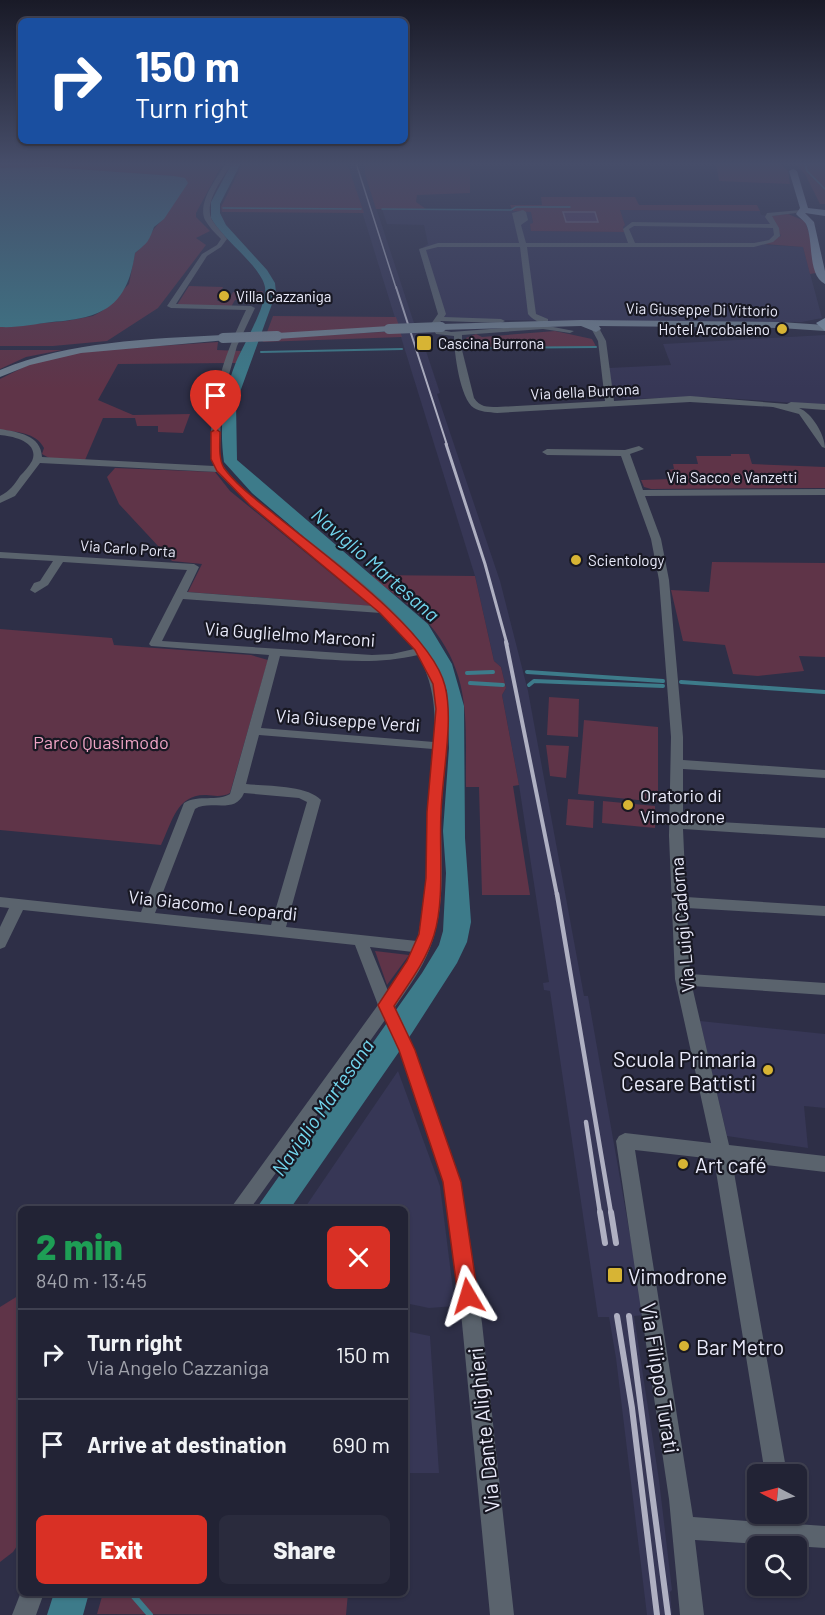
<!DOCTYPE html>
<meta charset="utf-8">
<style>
:root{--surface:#222335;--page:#2a2b3d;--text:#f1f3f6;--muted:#a2a4ad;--line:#3f4050;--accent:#d93025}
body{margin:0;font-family:Barlow,sans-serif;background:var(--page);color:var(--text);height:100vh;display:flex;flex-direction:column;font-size:22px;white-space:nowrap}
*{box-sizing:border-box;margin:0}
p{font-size:20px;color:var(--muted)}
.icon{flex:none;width:33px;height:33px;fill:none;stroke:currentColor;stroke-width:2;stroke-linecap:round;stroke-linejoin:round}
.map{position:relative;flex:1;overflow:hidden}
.side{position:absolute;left:18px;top:1206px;width:390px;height:390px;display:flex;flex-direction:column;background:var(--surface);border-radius:9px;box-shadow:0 2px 4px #0004,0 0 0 2px var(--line)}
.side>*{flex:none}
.guide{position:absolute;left:18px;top:18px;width:390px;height:126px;border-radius:9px;box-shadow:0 2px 4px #0004,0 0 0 2px var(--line);background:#1a4fa0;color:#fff;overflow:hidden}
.needle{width:39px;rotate:276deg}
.buttons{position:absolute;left:747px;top:1464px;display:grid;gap:12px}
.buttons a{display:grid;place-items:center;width:60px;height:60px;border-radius:9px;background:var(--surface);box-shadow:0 2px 4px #0004,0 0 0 2px var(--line);font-size:30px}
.pin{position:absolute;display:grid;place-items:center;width:51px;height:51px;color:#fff;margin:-62px -26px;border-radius:50% 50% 50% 0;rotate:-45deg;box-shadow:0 0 6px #0007}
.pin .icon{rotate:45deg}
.me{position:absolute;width:66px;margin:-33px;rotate:353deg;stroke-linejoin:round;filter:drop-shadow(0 0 4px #0008)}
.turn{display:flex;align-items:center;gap:21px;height:126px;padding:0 18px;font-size:27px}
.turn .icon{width:78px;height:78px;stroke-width:2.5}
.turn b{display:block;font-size:42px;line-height:51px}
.round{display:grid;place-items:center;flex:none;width:63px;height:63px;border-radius:9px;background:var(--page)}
.headline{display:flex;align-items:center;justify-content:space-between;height:102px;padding:0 18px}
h1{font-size:36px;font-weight:800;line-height:45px;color:#1e9e55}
.cta{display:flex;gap:12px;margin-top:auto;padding:12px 18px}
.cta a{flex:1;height:69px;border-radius:9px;background:var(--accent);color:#fff;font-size:24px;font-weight:800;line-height:69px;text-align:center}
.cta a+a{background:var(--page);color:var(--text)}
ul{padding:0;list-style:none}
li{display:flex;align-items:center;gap:18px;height:90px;padding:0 18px;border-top:2px solid var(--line)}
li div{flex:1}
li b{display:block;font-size:22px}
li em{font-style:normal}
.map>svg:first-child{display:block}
</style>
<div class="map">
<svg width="825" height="1615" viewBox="0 0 825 1615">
<rect width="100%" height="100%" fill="#2e2f47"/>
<g fill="#373756">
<path d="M 347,163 L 365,163 L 365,174 L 413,320 L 420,339 L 427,339 L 430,347 L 425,348 L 440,393 L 437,394 L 500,581 L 528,691 L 584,996 L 588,996 L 644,1315 L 634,1316 L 659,1480 L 672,1590 L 670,1592 L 672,1615 L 647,1615 L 616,1358 L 609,1317 L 598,1317 L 550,991 L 544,990 L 543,983 L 549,982 L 519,785 L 502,695 L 506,688 L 501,667 L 494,661 L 475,576 Z"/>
<path d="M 382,209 L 531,211 L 533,224 L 530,224 L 532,231 L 624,232 L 623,227 L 625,225 L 620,210 L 760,211 L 761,215 L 771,216 L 781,236 L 766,245 L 803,247 L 822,318 L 802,322 L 449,320 L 439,315 L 419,250 L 428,244 L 424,225 L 387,224 Z"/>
<path d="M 825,335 L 825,405 L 707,397 L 627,399 L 613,396 L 609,368 L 671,365 L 663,344 Z"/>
<path d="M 700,1021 L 825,1034 L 825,1108 L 804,1106 L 808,1148 L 727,1136 Z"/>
<path d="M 398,1071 L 440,1186 L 455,1306 L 429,1308 L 405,1303 L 405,1209 L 304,1209 Z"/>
<path d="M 405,1331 L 430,1336 L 439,1473 L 405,1473 Z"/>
</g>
<g fill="#5f3448">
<path d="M 0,163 L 223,163 L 196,213 L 196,217 L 210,231 L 196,238 L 206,245 L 158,308 L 107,341 L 53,346 L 0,346 L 0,327 L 66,321 L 93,316 L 102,311 L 129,284 L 135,253 C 150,242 149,230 164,219 L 174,176 L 48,167 L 0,168 Z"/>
<path d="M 243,163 L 347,163 L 364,213 L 222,212 L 221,207 Z"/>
<path d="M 365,163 L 470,163 L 470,193 L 417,195 L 416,202 L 426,209 L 376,209 L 365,174 Z"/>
<path d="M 716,163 L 780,163 L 788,171 L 790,184 L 719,181 Z"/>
<path d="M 795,163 L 825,163 L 825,204 L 820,204 L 805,174 Z"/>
<path d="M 541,197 L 635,197 L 639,205 L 757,205 L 760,211 L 620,210 L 625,225 L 623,227 L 625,232 L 531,231 L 530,224 L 533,223 L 531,212 L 513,211 L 510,205 L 542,205 Z"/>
<path d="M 788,214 L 805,221 L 811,239 L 816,273 L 810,274 L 803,247 L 764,244 L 781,236 L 771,216 Z"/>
<path d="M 189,286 L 223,287 L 217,301 L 228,301 L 233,292 L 263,291 L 260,300 L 235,300 L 231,307 L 177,305 Z"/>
<path d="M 273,316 L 396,317 L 399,326 L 275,334 L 267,332 Z"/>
<path d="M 400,331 L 402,337 L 262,342 L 269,338 Z"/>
<path d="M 555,331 L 592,339 L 597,348 L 464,348 L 466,338 L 476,334 L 482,337 Z"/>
<path d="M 218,342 L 217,350 L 241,351 L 236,363 L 118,364 L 98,400 L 133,415 L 190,414 L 183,433 L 158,432 L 158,426 L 137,426 L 135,418 L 103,418 L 85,460 L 49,458 L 42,454 L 44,448 C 36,432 16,432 0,430 L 0,379 L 32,363 L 85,351 Z"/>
<path d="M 0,350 L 62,350 L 26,357 L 0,369 Z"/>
<path d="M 731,454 L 749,454 L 752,464 L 825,467 L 825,488 L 651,489 L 644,487 L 641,480 L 671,479 L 668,470 L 674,469 L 673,464 L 698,464 L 696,456 L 731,456 Z"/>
<path d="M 115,468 L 215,472 L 230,491 L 371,606 L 188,592 L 202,564 L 172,561 L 119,504 L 107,477 Z"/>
<path d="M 712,562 L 825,563 L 825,657 L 799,656 L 804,671 L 758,676 L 733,674 L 725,645 L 683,641 L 671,590 L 709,592 Z"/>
<path d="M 369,575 L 475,576 L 494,661 L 501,667 L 506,688 L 502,695 L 519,785 L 513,786 L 530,895 L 482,895 L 479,787 L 466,787 C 465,725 473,677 430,625 C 413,606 389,591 369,575 Z"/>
<path d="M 0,629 L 112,638 L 114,645 L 251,655 L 268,660 L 230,793 C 223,797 215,796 206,795 C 177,794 172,822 161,845 L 0,830 Z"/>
<path d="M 549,697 L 579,699 L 578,737 L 547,735 Z"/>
<path d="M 584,720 L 658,727 L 658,802 L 578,794 Z"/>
<path d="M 546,745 L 569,746 L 566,778 L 550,776 Z"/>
<path d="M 568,799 L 594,801 L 593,828 L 566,825 Z"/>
<path d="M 603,801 L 655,806 L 655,828 L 602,823 Z"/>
<path d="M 375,951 L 409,955 L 387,985 Z"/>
<path d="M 21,1294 L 21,1540 L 13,1552 L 0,1562 L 0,1307 Z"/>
<path d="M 103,1593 L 348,1593 L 346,1615 L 97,1614 Z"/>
</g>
<g fill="#3d7b8a">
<path d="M 232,163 L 241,163 L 220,204 L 220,213 L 226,225 L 267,270 L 275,283 L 276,293 L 236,403 L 237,460 L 428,624 L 452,664 L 464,706 L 465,838 L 471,922 L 467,942 L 457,963 L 412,1033 L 290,1209 L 256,1209 L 422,973 L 439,945 L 443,931 L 446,873 L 443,831 L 449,748 L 447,691 L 429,656 L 413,633 L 381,602 L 252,493 L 224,462 C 219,427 223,394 236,362 C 243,346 268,303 265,287 C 261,266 222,239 211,218 L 211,202 Z"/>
<path d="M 48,167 L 174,176 L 185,178 L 188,183 L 164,219 L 154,227 C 148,243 148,242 135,253 C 127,307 103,318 52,322 C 34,324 18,328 0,327 L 0,168 Z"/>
<path d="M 54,1593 L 89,1593 L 83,1615 L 47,1615 Z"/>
</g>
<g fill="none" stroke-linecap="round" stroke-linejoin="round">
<g stroke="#3d7b8a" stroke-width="1.5">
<path d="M 805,163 L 807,171 L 825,189"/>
<path d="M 223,208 L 361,209"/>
<path d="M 382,209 L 511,210 L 516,207 L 570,207"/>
</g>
<g stroke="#3d7b8a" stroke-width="2">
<path d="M 426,348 L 432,348"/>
<path d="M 464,348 L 596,347"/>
<path d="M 261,352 L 402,349"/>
</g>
<g stroke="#3d7b8a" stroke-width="4">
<path d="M 527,672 L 663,681"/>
<path d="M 467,673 L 493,672"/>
<path d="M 681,682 L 825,692"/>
<path d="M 470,683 L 503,685"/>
<path d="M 529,685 L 534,681 L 663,686"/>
</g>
<path stroke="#3d7b8a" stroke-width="6" d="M 131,1593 L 150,1615"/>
</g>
<path fill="#563b5f" stroke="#77657d" stroke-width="1.5" d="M 563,212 L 595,212 L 598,222 L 566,222 Z"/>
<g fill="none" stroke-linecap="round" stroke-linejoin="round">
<g fill="#5a636d" fill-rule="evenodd">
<path d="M 226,163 L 232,163 C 223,178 203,203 212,220 C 216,227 223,233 227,239 L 221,247 L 207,256 L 176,304 L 251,306 L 255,308 L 237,346 L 221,403 L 220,457 L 222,464 C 236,486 258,501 278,517 C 329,557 432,626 445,691 C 453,732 442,776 441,818 C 441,861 446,908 430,948 C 422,969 408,988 395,1007 L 415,1050 L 461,1182 L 482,1323 L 514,1615 L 490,1615 L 462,1323 L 443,1182 L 399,1050 L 385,1020 L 250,1209 L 230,1209 L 378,1005 L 355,945 L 23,910 L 5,947 L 0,949 L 0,927 L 9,908 L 0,907 L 0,897 L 141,912 L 184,803 C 199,794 217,802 230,794 L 269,655 L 151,646 L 149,644 L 187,570 L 63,562 L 48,585 L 35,593 L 30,590 L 34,583 L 40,581 L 53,561 L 0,558 L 0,552 L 194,564 L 199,567 L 187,592 L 374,606 L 246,501 L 217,472 L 40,463 L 15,496 L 0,503 L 0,496 C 10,491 14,485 20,476 C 24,472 29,466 32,461 C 40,442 13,436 0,435 L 0,429 C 18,432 41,435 42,457 L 214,466 C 209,456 211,445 211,434 C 213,387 226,352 246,310 L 171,308 L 167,306 L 202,254 L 217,245 L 221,239 C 215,233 209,227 205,220 C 197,202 217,178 226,163 ZM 183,599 L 381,613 L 414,649 L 392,654 L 372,655 L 162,641 ZM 418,655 C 434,684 436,710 434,742 L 261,728 L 280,656 C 328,659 372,666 418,655 ZM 259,735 L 433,749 L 428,803 L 425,900 L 417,941 L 286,927 L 321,800 C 308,785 265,786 246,784 ZM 244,793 L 299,798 L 307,802 L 271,925 L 155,913 L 195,809 C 210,799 235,815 244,793 ZM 370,947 L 413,952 L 388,991 Z"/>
<path d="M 523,210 L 526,212 L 528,220 L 521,225 L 526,243 L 628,243 L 623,229 L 632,222 L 770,224 L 765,217 L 767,213 L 801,210 L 804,212 L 772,216 L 779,228 L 780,236 L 773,242 L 754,247 L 527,247 L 536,314 L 548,319 L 548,323 C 540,324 533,320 528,314 L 520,247 L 438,247 L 426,250 L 446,314 L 444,317 L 501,319 L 505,321 L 501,323 L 441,321 L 439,324 L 442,330 L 451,332 L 543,325 L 574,331 L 570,333 L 543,329 L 462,335 L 462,350 L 474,398 C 480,407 487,407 497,407 L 605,401 L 598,341 L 592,330 L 596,328 L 599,328 L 606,341 L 614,401 L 690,396 L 787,404 L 791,402 L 825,404 L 825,410 L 799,408 C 812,413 825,435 825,448 L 822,447 L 799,414 L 773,407 L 690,402 L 497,413 C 489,412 480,412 474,408 C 460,399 454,352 454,336 L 436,334 L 431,324 L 438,314 L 419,249 L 438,243 L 519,243 L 512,213 ZM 634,226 L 773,228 L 774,235 L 769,240 L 754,243 L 635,243 L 629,229 Z"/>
<path d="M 639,446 L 644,449 L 630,454 L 643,490 L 825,489 L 825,495 L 645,496 L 661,539 L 669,580 L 683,737 L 683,760 L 825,770 L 825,778 L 683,769 L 683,820 L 825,828 L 825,838 L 683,829 L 686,897 L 825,906 L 825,916 L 687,908 L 690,974 L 825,983 L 825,995 L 692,986 L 729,1145 L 825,1156 L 825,1172 L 732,1161 L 787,1474 L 765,1474 L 714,1159 L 635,1150 L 693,1517 L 774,1523 L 772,1514 L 794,1514 L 796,1524 L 825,1526 L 825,1548 L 695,1540 L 704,1615 L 680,1615 L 669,1499 L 616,1141 L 619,1136 L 625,1133 L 711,1143 L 675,979 L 669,836 L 671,737 L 659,580 L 651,539 L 621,456 L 547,455 L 542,452 L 547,449 L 625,450 Z"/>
<path d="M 21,1592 L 44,1593 L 36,1615 L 12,1615 Z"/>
</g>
<g fill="#6f7e8e" fill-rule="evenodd">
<path d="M 581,320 L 780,322 L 825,325 L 825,331 L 780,328 L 599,326 L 601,329 L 596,332 L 581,326 L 441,330 L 436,327 L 441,324 Z"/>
<path d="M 389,326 L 394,329 L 393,331 L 277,339 L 272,336 L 277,333 Z"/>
<path d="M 223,335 L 228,338 L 227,340 L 81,353 L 30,365 L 0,377 L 0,370 C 71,341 147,339 223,335 Z"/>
</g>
<g fill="#8093a7" fill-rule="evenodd">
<path d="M 793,169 L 797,171 L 808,208 L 825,210 L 825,216 L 805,213 L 814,222 L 825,271 L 825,284 C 807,275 814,241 806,224 C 804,221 799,217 796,214 L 800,208 L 789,171 Z"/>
<path d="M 825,318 L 825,331 L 816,323 Z"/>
</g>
<path stroke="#afb0c2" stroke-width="1.5" d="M 356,163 L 396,288"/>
<path stroke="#afb0c2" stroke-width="2" d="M 396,287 L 447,445"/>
<path stroke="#afb0c2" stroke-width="3" d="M 446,444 L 485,564 L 507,644"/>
<path stroke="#afb0c2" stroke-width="4" d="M 506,642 L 557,895"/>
<g stroke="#afb0c2" stroke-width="4.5">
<path d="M 557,894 L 611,1213"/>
<path d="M 586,1122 L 600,1213"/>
</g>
<g stroke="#afb0c2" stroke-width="6">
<path d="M 600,1212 L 605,1243"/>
<path d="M 611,1212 L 616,1243"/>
<path d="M 617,1316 L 632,1408 L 657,1615"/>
<path d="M 629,1316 L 668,1615"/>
</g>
<g stroke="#6f7e8e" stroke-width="10">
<path d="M 389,329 L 441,327"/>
<path d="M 223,338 L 277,336"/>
</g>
</g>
<linearGradient id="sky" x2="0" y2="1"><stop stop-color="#191a27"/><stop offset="0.42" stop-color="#464d69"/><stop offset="1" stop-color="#464d69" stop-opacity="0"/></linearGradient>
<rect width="825" height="389" fill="url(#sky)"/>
<path fill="#d93025" stroke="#8d1f18" stroke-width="1.5" d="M 216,429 L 220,432 C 220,443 218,458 224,468 C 236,485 258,501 274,514 C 319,551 432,631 445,686 C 454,721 442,775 441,813 C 439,849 445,900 434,935 C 426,961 409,983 394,1006 L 415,1050 L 461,1182 L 478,1296 L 475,1303 L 468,1305 L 461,1303 L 458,1296 L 443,1182 L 399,1050 L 378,1005 L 407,961 L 419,934 L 426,878 L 427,812 L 436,709 L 433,684 L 415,650 L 380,613 L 250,505 L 217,471 L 211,459 L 211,432 Z"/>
<g fill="#d7b434" stroke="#181823" stroke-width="2">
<circle cx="224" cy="296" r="6"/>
<circle cx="782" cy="329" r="6"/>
<rect x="416" y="335" width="16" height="16" rx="3"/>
<circle cx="576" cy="560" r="6"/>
<circle cx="628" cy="805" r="6"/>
<circle cx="768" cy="1070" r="6"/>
<circle cx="683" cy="1164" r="6"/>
<rect x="607" y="1267" width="16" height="16" rx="3"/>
<circle cx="684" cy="1346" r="6"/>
</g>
<g text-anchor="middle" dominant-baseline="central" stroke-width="4.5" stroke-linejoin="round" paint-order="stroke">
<g font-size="15" fill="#eaebfb" stroke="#181823" text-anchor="start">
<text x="236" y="296">Villa Cazzaniga</text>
<text x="770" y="329" text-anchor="end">Hotel Arcobaleno</text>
<text x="438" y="343">Cascina Burrona</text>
<text x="588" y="560">Scientology</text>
</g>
<g font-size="15" fill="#eaebfb" stroke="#181823">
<text transform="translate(702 309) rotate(1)">Via Giuseppe Di Vittorio</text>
<text transform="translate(585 391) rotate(-3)">Via della Burrona</text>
<text x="732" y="477">Via Sacco e Vanzetti</text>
<text transform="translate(128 548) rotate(4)">Via Carlo Porta</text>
</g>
<g font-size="18" fill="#eaebfb" stroke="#181823">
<text transform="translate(290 634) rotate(4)">Via Guglielmo Marconi</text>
<text transform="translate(348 720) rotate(4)">Via Giuseppe Verdi</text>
<text transform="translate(213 905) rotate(6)">Via Giacomo Leopardi</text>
<text transform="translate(682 925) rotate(-95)">Via Luigi Cadorna</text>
</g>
<g font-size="18" fill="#efa4c5" stroke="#181823">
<text x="101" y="742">Parco Quasimodo</text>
</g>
<g font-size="18" fill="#eaebfb" stroke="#181823" text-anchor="start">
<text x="640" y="795">Oratorio di<tspan x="640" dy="21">Vimodrone</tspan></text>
</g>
<g font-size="20" font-style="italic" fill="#72d5ed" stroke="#181823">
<text transform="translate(376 564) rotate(41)">Naviglio Martesana</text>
<text transform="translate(322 1107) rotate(-55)">Naviglio Martesana</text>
</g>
<g font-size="21" fill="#eaebfb" stroke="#181823" text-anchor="start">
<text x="756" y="1058" text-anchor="end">Scuola Primaria<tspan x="756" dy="24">Cesare Battisti</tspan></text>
<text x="695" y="1164">Art café</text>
<text x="628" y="1275">Vimodrone</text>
<text x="696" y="1346">Bar Metro</text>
</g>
<g font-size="21" fill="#eaebfb" stroke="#181823">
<text transform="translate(661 1378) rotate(81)">Via Filippo Turati</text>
<text transform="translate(483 1430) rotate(-96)">Via Dante Alighieri</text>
</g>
</g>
</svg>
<div class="buttons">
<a><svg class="needle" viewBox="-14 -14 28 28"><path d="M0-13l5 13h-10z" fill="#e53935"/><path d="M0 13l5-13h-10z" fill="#a2a4ad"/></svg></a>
<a><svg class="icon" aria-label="search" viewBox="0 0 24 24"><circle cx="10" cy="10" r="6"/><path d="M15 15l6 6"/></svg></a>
</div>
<div class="pin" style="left:216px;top:432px;background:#d93025"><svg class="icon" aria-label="arrive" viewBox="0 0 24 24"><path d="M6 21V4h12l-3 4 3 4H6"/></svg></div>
<svg class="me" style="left:468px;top:1296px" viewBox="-20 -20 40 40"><path d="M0-17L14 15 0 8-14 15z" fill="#d93025" stroke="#fff" stroke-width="4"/></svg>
<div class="guide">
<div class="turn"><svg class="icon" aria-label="right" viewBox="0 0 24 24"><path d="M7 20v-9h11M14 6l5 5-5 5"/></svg><div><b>150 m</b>Turn right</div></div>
</div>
<section class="side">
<div class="headline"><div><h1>2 min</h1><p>840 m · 13:45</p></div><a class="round" style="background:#d93025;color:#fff"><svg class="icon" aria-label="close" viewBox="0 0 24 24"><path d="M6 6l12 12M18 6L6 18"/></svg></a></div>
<ul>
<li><svg class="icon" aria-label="right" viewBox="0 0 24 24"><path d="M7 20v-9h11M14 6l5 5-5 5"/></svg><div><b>Turn right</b><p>Via Angelo Cazzaniga</p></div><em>150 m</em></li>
<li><svg class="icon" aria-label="arrive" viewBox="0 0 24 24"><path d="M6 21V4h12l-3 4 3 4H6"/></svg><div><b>Arrive at destination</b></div><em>690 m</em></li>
</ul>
<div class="cta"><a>Exit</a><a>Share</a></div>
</section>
</div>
